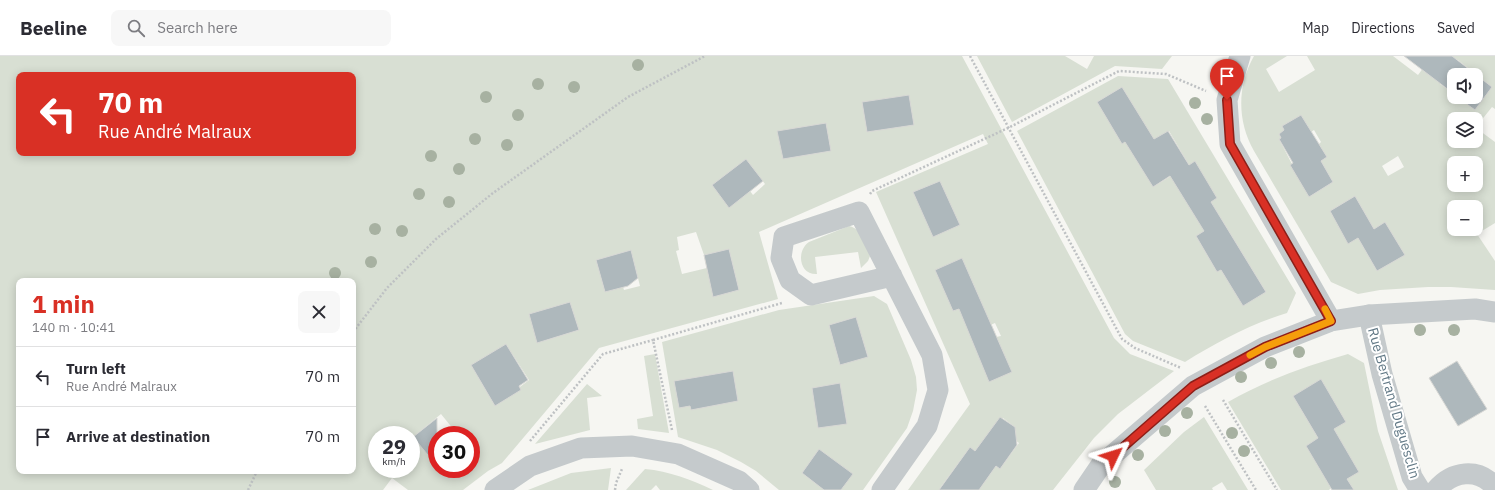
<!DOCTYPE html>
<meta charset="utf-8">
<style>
:root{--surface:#fff;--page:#f7f7f7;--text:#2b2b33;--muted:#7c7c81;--line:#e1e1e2;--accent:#d93025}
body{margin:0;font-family:"IBM Plex Sans",sans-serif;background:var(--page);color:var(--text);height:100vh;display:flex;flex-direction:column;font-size:15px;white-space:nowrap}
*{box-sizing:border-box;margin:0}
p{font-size:13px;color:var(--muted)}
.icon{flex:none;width:22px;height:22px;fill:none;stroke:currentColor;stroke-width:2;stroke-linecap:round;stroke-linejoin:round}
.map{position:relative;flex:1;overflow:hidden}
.side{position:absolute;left:16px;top:222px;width:340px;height:196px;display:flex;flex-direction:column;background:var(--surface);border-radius:8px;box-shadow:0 2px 10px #0003}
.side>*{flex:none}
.guide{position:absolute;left:16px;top:16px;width:340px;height:84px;border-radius:8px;box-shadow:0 2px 10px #0003;background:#d93025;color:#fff;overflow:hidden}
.fabs{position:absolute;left:1447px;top:12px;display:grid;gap:8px}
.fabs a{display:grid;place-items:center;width:36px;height:36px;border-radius:8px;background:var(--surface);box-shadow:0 2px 10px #0003;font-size:20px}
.speed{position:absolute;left:368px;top:370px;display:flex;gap:8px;font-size:20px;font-weight:700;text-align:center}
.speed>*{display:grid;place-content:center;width:52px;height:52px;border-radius:50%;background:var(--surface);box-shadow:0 2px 10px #0003;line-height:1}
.speed small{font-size:10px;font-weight:400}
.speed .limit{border:6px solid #d22;background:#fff;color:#111}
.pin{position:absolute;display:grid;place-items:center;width:34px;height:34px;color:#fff;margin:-41px -17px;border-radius:50% 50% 50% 0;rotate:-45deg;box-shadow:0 0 4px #0007}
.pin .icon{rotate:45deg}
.me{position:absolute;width:44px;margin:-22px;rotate:49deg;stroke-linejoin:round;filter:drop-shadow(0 0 3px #0008)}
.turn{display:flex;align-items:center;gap:14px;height:84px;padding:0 16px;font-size:18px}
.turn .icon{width:52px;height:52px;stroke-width:2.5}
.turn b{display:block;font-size:28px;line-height:34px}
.round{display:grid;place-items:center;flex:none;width:42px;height:42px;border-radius:8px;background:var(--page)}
.headline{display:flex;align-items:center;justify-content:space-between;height:68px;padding:0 16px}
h1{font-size:24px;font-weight:800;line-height:30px;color:var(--accent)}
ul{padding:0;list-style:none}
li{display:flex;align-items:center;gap:12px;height:60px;padding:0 16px;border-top:1px solid var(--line)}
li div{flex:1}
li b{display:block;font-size:15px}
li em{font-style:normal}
header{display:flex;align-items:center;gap:24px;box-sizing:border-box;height:56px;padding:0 20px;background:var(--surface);border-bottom:1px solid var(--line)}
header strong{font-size:19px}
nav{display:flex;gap:22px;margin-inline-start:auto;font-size:14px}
.search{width:280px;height:36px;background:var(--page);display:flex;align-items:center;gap:10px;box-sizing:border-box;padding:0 14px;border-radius:8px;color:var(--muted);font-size:15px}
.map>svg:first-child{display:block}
</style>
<header>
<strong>Beeline</strong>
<div class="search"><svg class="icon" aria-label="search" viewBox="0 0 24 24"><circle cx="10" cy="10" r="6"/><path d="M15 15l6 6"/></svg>Search here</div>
<nav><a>Map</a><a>Directions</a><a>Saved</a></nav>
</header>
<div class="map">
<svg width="1495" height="434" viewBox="0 0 1495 434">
<rect width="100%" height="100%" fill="#f6f6f2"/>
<g fill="#d8dfd3" fill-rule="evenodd">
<path d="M 0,0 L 962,0 L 1114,282 L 1130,298 L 1174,315 L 1118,358 L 1094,382 L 1053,434 L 979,434 L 996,410 L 1000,413 L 1019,387 L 1011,381 L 1015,371 L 1003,362 L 999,363 L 975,395 L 970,391 L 940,432 L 942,434 L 908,434 L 970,348 L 876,136 L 988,88 L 983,78 L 759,176 L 778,243 L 599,292 L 502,407 L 488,415 L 463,434 L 408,434 L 392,422 L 383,434 L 0,434 ZM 19,19 L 353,19 L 353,97 L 19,97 ZM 909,40 L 914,69 L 867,76 L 862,46 ZM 826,67 L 831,95 L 783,103 L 778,75 ZM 746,103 L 765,128 L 753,139 L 750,135 L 729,151 L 712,129 ZM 940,125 L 959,169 L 913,136 ZM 696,176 L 704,199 L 729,193 L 739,234 L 713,240 L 707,212 L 682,218 L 676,195 L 679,194 L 677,181 ZM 631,194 L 640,230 L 624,234 L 623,231 L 605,236 L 596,204 ZM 962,203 L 980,243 L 953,255 L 936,214 ZM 19,225 L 353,225 L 353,415 L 19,415 ZM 570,246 L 579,274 L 544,285 L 539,273 L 529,258 ZM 995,267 L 1001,280 L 996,281 L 989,325 L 970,278 ZM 513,299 L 529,324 L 495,350 L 478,321 ZM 441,358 L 458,379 L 471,379 L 471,413 L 437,413 L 437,409 L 413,381 ZM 377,379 L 411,379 L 411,413 L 377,413 Z"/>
<path d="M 977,0 L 1065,0 L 1087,13 L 1094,0 L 1172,0 L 1162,13 L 1115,10 L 1012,66 Z"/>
<path d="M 1254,0 L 1287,0 L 1266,13 L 1279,36 L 1315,14 L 1307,0 L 1393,0 L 1418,19 L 1432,0 L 1495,0 L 1495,53 L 1492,51 L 1476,71 L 1476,63 L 1454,63 L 1454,85 L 1476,85 L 1476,72 L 1495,86 L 1495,167 L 1477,178 L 1495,205 L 1495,234 L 1451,231 L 1428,231 L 1380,234 L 1358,238 L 1331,226 L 1254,95 C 1237,65 1237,30 1254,0 ZM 1458,4 L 1492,31 L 1475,54 L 1457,41 L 1454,41 L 1454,38 L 1440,28 ZM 1296,62 L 1303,63 L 1311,76 L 1314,74 L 1321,86 L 1319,88 L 1327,101 L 1321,105 L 1333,126 L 1309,141 L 1279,83 L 1281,82 L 1279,78 L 1284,74 L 1282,70 ZM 1398,100 L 1404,111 L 1388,120 L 1382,110 ZM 1454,107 L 1476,107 L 1476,129 L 1454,129 ZM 1355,140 L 1374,173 L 1385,166 L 1405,199 L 1377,215 L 1358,182 L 1348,187 L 1330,155 ZM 1454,151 L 1476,151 L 1476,173 L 1454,173 Z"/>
<path d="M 1118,20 L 1168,23 L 1296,237 L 1287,257 C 1251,268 1217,286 1185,306 L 1133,285 L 1125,278 L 1017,75 ZM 1122,31 L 1147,72 L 1122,87 L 1097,46 ZM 1169,75 L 1189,109 L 1153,131 L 1144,89 ZM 1222,164 L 1266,236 L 1243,249 L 1221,214 L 1217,216 L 1196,180 Z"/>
<path d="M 849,170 C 861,172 866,189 870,200 L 868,205 L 861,212 L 858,196 L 815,201 L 817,218 C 799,219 796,195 809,186 Z"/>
<path d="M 874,240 L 887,248 L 911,304 L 916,321 L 917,334 L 913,355 L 907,372 L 863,434 L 841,434 L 852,418 L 819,393 L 802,417 L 824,434 L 779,434 L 756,415 L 741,406 L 717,394 L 678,381 L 662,286 L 779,254 ZM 855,261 L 868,300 L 840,309 L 829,269 ZM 733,315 L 738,345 L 691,354 L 690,350 L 679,352 L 674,325 ZM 840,327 L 847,367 L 818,372 L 812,332 Z"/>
<path d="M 655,298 L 669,377 L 638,373 L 637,363 L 653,360 L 644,300 Z"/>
<path d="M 1348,298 L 1364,307 L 1378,375 L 1398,434 L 1354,434 L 1347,423 L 1334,373 L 1345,366 L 1293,340 L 1318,382 L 1331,432 L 1329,434 L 1281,434 L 1228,346 C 1266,324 1306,310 1348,298 Z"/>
<path d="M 587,328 L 602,340 L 587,342 L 590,374 L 535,388 Z"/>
<path d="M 1204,361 L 1248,434 L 1227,434 L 1222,426 L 1212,432 L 1213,434 L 1156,434 L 1144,414 L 1184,376 Z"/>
<path d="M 611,412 L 608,434 L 528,434 L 571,417 Z"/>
<path d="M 645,413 C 669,415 692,424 713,434 L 660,434 L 656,429 L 651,434 L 626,434 Z"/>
</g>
<g fill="#aeb8bc" stroke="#d8d8d5">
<path d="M 1404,0 L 1452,0 L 1492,31 L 1475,54 L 1457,41 L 1476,41 L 1476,19 L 1454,19 L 1454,38 Z"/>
<path d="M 1122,31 L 1154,83 L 1168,75 L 1189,109 L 1195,105 L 1217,142 L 1211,146 L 1266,236 L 1243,250 L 1221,214 L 1217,216 L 1196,180 L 1204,175 L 1170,120 L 1153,131 L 1125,86 L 1122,88 L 1097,46 Z"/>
<path d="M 909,39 L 914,69 L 867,76 L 862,46 Z"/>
<path d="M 1301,59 L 1327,101 L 1321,105 L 1333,126 L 1309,141 L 1290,109 L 1293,107 L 1279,83 L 1281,82 L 1279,78 L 1284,74 L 1282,70 Z"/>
<path d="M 826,67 L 831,95 L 783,103 L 777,75 Z"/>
<path d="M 746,103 L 763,125 L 729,152 L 712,129 Z"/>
<path d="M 940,125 L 960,169 L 933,181 L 913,136 Z"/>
<path d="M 1355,140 L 1374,173 L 1385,166 L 1405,199 L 1377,215 L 1358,182 L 1348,188 L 1330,155 Z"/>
<path d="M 729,193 L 739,234 L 713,241 L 704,199 Z"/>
<path d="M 631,194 L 638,222 L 628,230 L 605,236 L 596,204 Z"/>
<path d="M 962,202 L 1012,316 L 989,326 L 959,253 L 953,255 L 935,214 Z"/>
<path d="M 570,246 L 579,274 L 537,287 L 529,258 Z"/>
<path d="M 856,261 L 868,301 L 840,309 L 829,269 Z"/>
<path d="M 506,288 L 528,324 L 519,330 L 521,334 L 495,350 L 471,309 Z"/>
<path d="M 1457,305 L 1487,353 L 1458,370 L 1429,322 Z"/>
<path d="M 733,315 L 738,345 L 691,354 L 690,350 L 679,352 L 674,325 Z"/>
<path d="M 1321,323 L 1346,366 L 1334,373 L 1359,416 L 1347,423 L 1354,434 L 1332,434 L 1306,390 L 1318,382 L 1293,340 Z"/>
<path d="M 840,327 L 847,368 L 818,372 L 812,332 Z"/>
<path d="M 1000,361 L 1015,371 L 1017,389 L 1000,413 L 996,410 L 979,434 L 939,434 L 970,391 L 975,395 Z"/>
<path d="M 437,362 L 437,410 L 413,381 Z"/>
<path d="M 819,393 L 853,418 L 841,434 L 824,434 L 802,417 Z"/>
</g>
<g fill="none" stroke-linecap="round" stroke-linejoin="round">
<g stroke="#bec1c3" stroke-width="2.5" stroke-dasharray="2 2" stroke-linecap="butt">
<path d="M 970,0 L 1122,283 L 1135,292 L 1181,312"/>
<path d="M 870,138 L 872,135 L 1008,72 L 1119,15 L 1166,18 L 1206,35"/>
<path d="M 353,276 L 387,232 L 436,183 L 493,137 L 628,41 L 705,0"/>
<path d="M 1223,344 L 1277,434"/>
<path d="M 1205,350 L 1256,434"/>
<path d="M 672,374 L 653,284 L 782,247"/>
<path d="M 530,385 L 603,298 L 653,284"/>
<path d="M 248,434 L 257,415"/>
<path d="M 615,434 L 616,427 L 622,413"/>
</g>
<g stroke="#c5cacc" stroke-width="21">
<path d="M 1240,0 L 1227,44 L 1230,88 L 1331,265"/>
<path d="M 1369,259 L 1382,318 L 1412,421 L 1420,434"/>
<path d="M 495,434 L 530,410 L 581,392 L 632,390 L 678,398 L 739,425 L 749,434"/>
<path d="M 882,434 L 927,370 L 938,334 L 932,299 L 859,156 L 784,181 L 781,202 L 790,224 L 811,239 L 892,220"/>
<path d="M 1084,434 L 1101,409 L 1193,330 L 1265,291 L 1331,265 L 1369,259 L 1475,253 L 1495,256"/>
<path d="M 1436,434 C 1452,415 1478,411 1495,431"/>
</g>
</g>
<g fill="#a7b1a1">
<circle cx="638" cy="9" r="6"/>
<circle cx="538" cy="28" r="6"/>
<circle cx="574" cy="31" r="6"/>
<circle cx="486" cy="41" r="6"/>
<circle cx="1195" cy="47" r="6"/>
<circle cx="518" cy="59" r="6"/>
<circle cx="1207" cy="63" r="6"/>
<circle cx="475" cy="83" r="6"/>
<circle cx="507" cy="89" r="6"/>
<circle cx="431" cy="100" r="6"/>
<circle cx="459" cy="113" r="6"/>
<circle cx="419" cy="138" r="6"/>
<circle cx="449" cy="146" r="6"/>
<circle cx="375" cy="173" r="6"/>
<circle cx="402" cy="175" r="6"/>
<circle cx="371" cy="206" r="6"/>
<circle cx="335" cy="217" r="6"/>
<circle cx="1420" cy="274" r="6"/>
<circle cx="1454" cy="274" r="6"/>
<circle cx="1299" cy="296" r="6"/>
<circle cx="1271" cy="307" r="6"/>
<circle cx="1241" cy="321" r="6"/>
<circle cx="1187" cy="357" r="6"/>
<circle cx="1165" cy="375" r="6"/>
<circle cx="1232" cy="377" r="6"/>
<circle cx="1244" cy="395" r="6"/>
<circle cx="1138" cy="399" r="6"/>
<circle cx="1115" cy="426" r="6"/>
</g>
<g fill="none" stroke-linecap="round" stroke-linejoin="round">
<defs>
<path id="route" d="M 1113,400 L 1193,330 L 1265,291 L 1331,265 L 1230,88 L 1227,44"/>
</defs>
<use href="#route" stroke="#8d1f18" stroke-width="10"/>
<use href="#route" stroke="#d93025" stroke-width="7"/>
<path stroke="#f59e0b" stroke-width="7" d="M 1250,299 L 1265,291 L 1331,265 L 1325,253"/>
</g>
<g text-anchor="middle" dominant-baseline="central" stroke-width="4" stroke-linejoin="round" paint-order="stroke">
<g font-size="14" fill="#627986" stroke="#fff">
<text transform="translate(1394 347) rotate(74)">Rue Bertrand Duguesclin</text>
</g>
</g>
</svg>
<div class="fabs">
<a><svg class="icon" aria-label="sound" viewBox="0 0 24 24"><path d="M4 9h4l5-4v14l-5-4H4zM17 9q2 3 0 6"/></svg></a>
<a><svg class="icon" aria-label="layers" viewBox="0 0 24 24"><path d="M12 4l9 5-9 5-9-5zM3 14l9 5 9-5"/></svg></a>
<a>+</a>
<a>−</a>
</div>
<div class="speed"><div>29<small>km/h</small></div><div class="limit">30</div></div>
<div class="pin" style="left:1227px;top:44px;background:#d93025"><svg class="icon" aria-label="arrive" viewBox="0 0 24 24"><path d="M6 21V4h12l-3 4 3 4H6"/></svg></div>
<svg class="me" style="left:1113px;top:400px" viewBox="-20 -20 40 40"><path d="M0-17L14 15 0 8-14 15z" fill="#d93025" stroke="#fff" stroke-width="4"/></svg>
<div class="guide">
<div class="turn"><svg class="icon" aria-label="left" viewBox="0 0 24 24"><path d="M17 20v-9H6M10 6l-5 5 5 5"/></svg><div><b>70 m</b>Rue André Malraux</div></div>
</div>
<section class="side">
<div class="headline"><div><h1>1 min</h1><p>140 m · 10:41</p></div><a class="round"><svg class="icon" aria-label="close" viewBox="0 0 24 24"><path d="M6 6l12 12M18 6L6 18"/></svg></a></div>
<ul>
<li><svg class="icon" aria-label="left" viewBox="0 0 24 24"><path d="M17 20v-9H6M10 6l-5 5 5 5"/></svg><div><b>Turn left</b><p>Rue André Malraux</p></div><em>70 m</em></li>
<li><svg class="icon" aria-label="arrive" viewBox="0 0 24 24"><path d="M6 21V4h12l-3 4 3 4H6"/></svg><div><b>Arrive at destination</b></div><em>70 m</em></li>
</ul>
</section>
</div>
